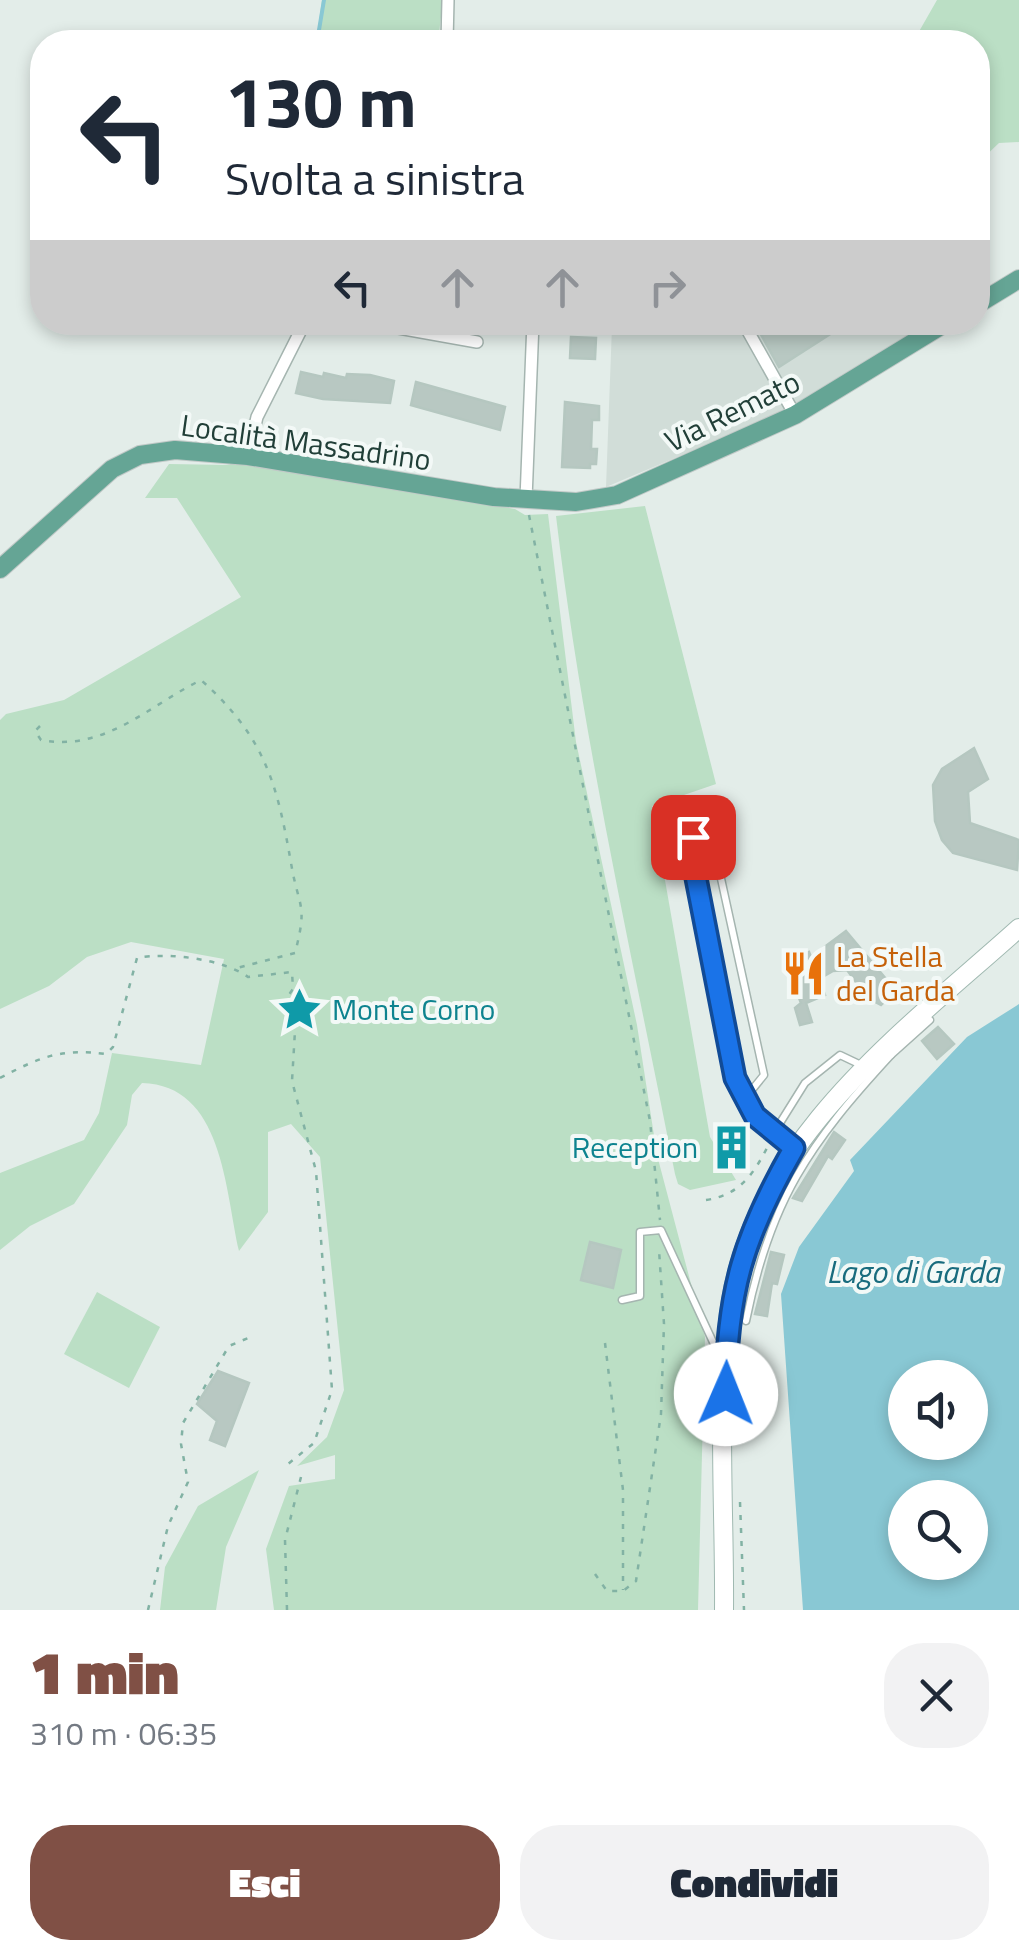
<!DOCTYPE html>
<html lang="it">
<meta charset="utf-8">
<style>
:root{--surface:#fff;--page:#f2f2f3;--text:#1f2937;--muted:#747a83;--accent:#805045}
body{margin:0;font-family:"Titillium Web",sans-serif;background:var(--page);color:var(--text);height:100vh;display:flex;flex-direction:column;font-size:38px;white-space:nowrap}
*{box-sizing:border-box;margin:0}
p{font-size:32px;color:var(--muted)}
.icon{flex:none;width:55px;height:55px;fill:none;stroke:currentColor;stroke-width:2;stroke-linecap:round;stroke-linejoin:round}
.map{position:relative;height:1610px;overflow:hidden}
.details{display:flex;flex-direction:column;background:var(--surface);flex:1}
.details>*{flex:none}
.guide{position:absolute;left:30px;top:30px;width:960px;height:305px;border-radius:40px;box-shadow:0 5px 15px #0003;background:#fff;color:var(--text);overflow:hidden}
.tools{position:absolute;left:888px;top:1360px;display:grid;gap:20px}
.tools a{display:grid;place-items:center;width:100px;height:100px;border-radius:50%;background:var(--surface);box-shadow:0 5px 15px #0003;font-size:50px}
.pin{position:absolute;display:grid;place-items:center;width:85px;height:85px;color:#fff;margin:-42px;border-radius:20px;box-shadow:0 5px 15px #0006}
.me{position:absolute;width:110px;margin:-55px;rotate:1deg;stroke-linejoin:round;filter:drop-shadow(0 0 8px #0008)}
.turn{display:flex;align-items:center;gap:35px;height:210px;padding:0 30px;font-size:45px}
.turn .icon{width:130px;height:130px;stroke-width:2.5}
.turn b{display:block;font-size:70px;line-height:85px}
.lanes{display:flex;align-items:center;height:95px;padding:0 30px;background:#0003;justify-content:center;gap:50px;direction:ltr}
.lanes .off{opacity:.35}
.round{display:grid;place-items:center;flex:none;width:105px;height:105px;border-radius:40px;background:var(--page)}
.overview{display:flex;align-items:center;justify-content:space-between;height:170px;padding:0 30px}
h1{font-size:60px;font-weight:800;line-height:75px;color:var(--accent)}
.button{display:flex;gap:20px;margin-top:auto;padding:20px 30px}
.button a{flex:1;height:115px;border-radius:40px;background:var(--accent);color:#fff;font-size:40px;font-weight:800;line-height:115px;text-align:center}
.button a+a{background:var(--page);color:var(--text)}
.map>svg:first-child{display:block}
</style>
<div class="map">
<svg width="1019" height="1610" viewBox="0 0 1019 1610">
<rect width="100%" height="100%" fill="#e3ede9"/>
<path fill="#d1ddd8" d="M 529,322 L 930,323 L 784,412 L 606,487 L 612,326 L 529,329 Z"/>
<g fill="#bbdfc5">
<path d="M 322,0 L 443,0 L 438,42 L 316,42 Z"/>
<path d="M 937,0 L 1019,0 L 1019,142 L 999,143 L 978,163 L 978,42 L 913,42 Z"/>
<path d="M 245,461 L 515,509 L 525,515 L 548,514 L 576,742 L 637,1025 L 657,1155 L 705,1337 L 698,1610 L 274,1610 L 266,1549 L 289,1486 L 335,1479 L 335,1455 L 297,1466 L 327,1437 L 344,1390 L 320,1157 L 291,1124 L 268,1132 L 268,1212 L 239,1251 C 225,1189 223,1085 142,1083 L 132,1095 L 127,1125 L 74,1204 L 30,1226 L 0,1250 L 0,1173 L 84,1140 L 99,1113 L 112,1053 L 201,1065 L 224,959 L 131,942 L 87,957 L 49,986 L 0,1009 L 0,720 L 6,714 L 64,700 L 241,597 L 177,498 L 145,498 L 169,464 L 227,465 Z"/>
<path d="M 645,506 L 716,784 L 652,806 L 710,1137 L 736,1180 L 690,1190 L 678,1184 L 675,1174 C 632,955 582,737 556,516 Z"/>
<path d="M 97,1292 L 160,1327 L 129,1388 L 64,1354 Z"/>
<path d="M 259,1470 L 226,1547 L 216,1610 L 160,1610 L 165,1567 L 198,1506 Z"/>
</g>
<path fill="#89c8d4" fill-rule="evenodd" d="M 1019,1004 L 1019,1610 L 803,1610 L 781,1294 L 799,1247 L 854,1171 L 850,1160 L 967,1037 ZM 905,1378 L 970,1378 L 970,1442 L 905,1442 ZM 905,1498 L 970,1498 L 970,1562 L 905,1562 Z"/>
<g fill="none" stroke-linecap="round" stroke-linejoin="round">
<path stroke="#89c8d4" stroke-width="4" d="M 317,42 L 324,0"/>
</g>
<g fill="#b8c8c2" stroke="#b5c7c0" stroke-width="2.5">
<path d="M 754,322 L 849,322 L 779,367 Z"/>
<path d="M 571,337 L 596,338 L 595,359 L 570,358 Z"/>
<path d="M 301,372 L 323,377 L 324,373 L 346,378 L 347,374 L 370,375 L 394,381 L 390,403 L 323,399 L 296,393 Z"/>
<path d="M 416,382 L 505,407 L 500,430 L 411,405 Z"/>
<path d="M 565,402 L 599,406 L 599,420 L 592,420 L 591,449 L 597,449 L 596,464 L 590,464 L 590,468 L 562,467 Z"/>
<path d="M 974,748 L 988,779 L 968,792 L 970,823 L 1019,840 L 1017,870 L 953,853 L 942,840 L 935,821 L 933,785 L 942,769 Z"/>
<path d="M 846,931 L 896,991 L 881,1005 L 868,998 L 847,970 L 833,971 L 819,979 L 825,995 L 806,1003 L 812,1022 L 800,1025 L 795,1008 L 801,1003 L 785,962 L 809,952 L 811,957 Z"/>
<path d="M 938,1027 L 954,1044 L 937,1059 L 922,1041 Z"/>
<path d="M 834,1132 L 845,1140 L 832,1159 L 828,1156 L 802,1201 L 793,1198 Z"/>
<path d="M 590,1242 L 621,1250 L 613,1288 L 581,1280 Z"/>
<path d="M 771,1252 L 784,1255 L 777,1284 L 772,1283 L 767,1316 L 755,1314 Z"/>
<path d="M 218,1371 L 249,1383 L 225,1446 L 210,1440 L 217,1421 L 197,1404 Z"/>
</g>
<g fill="none" stroke-linecap="round" stroke-linejoin="round">
<defs>
<g id="lane">
<path d="M 891,1055 L 930,1020"/>
<path d="M 747,1096 L 764,1075 L 713,842 L 699,834 L 689,842 L 735,1078 L 755,1116 L 793,1147"/>
<path d="M 775,1131 L 805,1083 L 840,1055 L 861,1065"/>
<path d="M 622,1300 L 640,1296 L 640,1232 L 661,1230 L 713,1342 L 724,1348"/>
<path d="M 746,1321 C 770,1200 809,1144 891,1055 L 886,1049"/>
</g>
<g id="street">
<path d="M 447,42 L 448,0"/>
<path d="M 365,322 L 477,342"/>
<path d="M 589,322 L 744,324 L 795,415"/>
<path d="M 248,456 L 257,417 L 305,322"/>
<path d="M 526,499 L 533,322"/>
</g>
<path id="secondary" d="M 724,1610 C 725,1510 716,1405 730,1306 C 755,1139 902,1033 1019,928"/>
<g id="primary">
<path d="M 978,304 L 1019,279"/>
<path d="M 0,569 L 112,469 L 140,455 L 175,450 L 248,456 L 494,497 L 576,502 L 617,495 L 795,415 L 947,322"/>
</g>
</defs>
<use href="#lane" stroke="#a5b5b0" stroke-width="9"/>
<use href="#street" stroke="#a5b5b0" stroke-width="14"/>
<use href="#secondary" stroke="#a0b9b1" stroke-width="20"/>
<use href="#primary" stroke="#c1c9c7" stroke-width="20"/>
<g stroke="#82b2a4" stroke-width="2.5" stroke-dasharray="5 8" stroke-linecap="butt">
<path d="M 529,515 L 650,1121 L 660,1220"/>
<path d="M 40,726 L 35,731 L 41,740 C 105,752 148,706 201,680 C 265,737 277,783 291,863 C 299,910 308,903 295,953 L 237,968"/>
<path d="M 0,1078 C 40,1057 61,1048 106,1054 L 113,1047 L 137,958 C 168,952 223,959 248,977 L 292,972 L 293,989 L 285,1000 L 296,1014 L 292,1081 L 316,1171 L 332,1390 L 314,1443 L 288,1464"/>
<path d="M 706,1200 C 741,1195 755,1172 770,1142"/>
<path d="M 605,1343 L 623,1490 L 623,1590"/>
<path d="M 740,1502 L 744,1610"/>
<path d="M 595,1574 L 607,1591 L 623,1591 L 636,1581 L 661,1414 L 664,1324 L 659,1250"/>
<path d="M 148,1610 L 168,1526 L 188,1482 L 181,1444 L 183,1423 L 229,1346 L 253,1336"/>
<path d="M 287,1610 L 285,1540 L 302,1473"/>
</g>
<use href="#lane" stroke="#fff" stroke-width="6"/>
<use href="#street" stroke="#fff" stroke-width="11"/>
<use href="#secondary" stroke="#fff" stroke-width="18"/>
<use href="#primary" stroke="#65a595" stroke-width="18"/>
</g>
<g fill="none" stroke-linecap="round" stroke-linejoin="round">
<defs>
<path id="route" d="M 693,837 L 689,842 L 694,868 L 735,1078 L 755,1116 L 794,1148 C 744,1235 726,1293 726,1394"/>
</defs>
<use href="#route" stroke="#114b97" stroke-width="25"/>
<use href="#route" stroke="#1a73e8" stroke-width="18"/>
</g>
<defs>
<symbol id="restaurant-bare" viewBox="-9 -9 18 18"><path d="M-5-6h1v4h1v-4h1v4h1v-4h1v5L-1.5 .5V6h-2V.5L-5-1ZM5-6V6H3V1.5H1.5Q1.5-4 5-6Z" fill="#e8710a" stroke="#f3f9f7" stroke-width="2.5" paint-order="stroke"/></symbol>
<symbol id="sight-bare" viewBox="-9 -9 18 18"><path d="M0-6L1.8-2.2L6-1.7L2.9 1.2L3.7 5.4L0 3.3L-3.7 5.4L-2.9 1.2L-6-1.7L-1.8-2.2Z" fill="#0f9aa8" stroke="#f3f9f7" stroke-width="2.5" paint-order="stroke"/></symbol>
<symbol id="building-bare" viewBox="-9 -9 18 18"><path d="M-4-6H4V6H1V3H-1V6H-4ZM-2.5-4.3h1.7v1.8h-1.7ZM.8-4.3h1.7v1.8H.8ZM-2.5-1h1.7V.8h-1.7ZM.8-1h1.7V.8H.8Z" fill="#0f9aa8" stroke="#f3f9f7" stroke-width="2.5" paint-order="stroke"/></symbol>
</defs>
<g fill-rule="evenodd">
<use href="#restaurant-bare" x="772" y="942" width="63" height="63"/>
<use href="#sight-bare" x="268" y="978" width="63" height="63"/>
<use href="#building-bare" x="700" y="1116" width="63" height="63"/>
</g>
<g text-anchor="middle" dominant-baseline="central" stroke-width="8" stroke-linejoin="round" paint-order="stroke">
<g font-size="30" fill="#213f38" stroke="#f3f9f7">
<text transform="translate(732 411) rotate(-26)">Via Remato</text>
<text transform="translate(306 442) rotate(8)">Località Massadrino</text>
</g>
<g font-size="30" fill="#c56008" stroke="#f3f9f7" text-anchor="start">
<text x="836" y="956">La Stella<tspan x="836" dy="34">del Garda</tspan></text>
</g>
<g font-size="30" fill="#0d838f" stroke="#f3f9f7" text-anchor="start">
<text x="332" y="1009">Monte Corno</text>
<text x="698" y="1147" text-anchor="end">Reception</text>
</g>
<g font-size="32" font-style="italic" fill="#196c7e" stroke="#f3f9f7">
<text x="913" y="1271">Lago di Garda</text>
</g>
</g>
</svg>
<div class="tools">
<a><svg class="icon" aria-label="sound" viewBox="0 0 24 24"><path d="M4 9h4l5-4v14l-5-4H4zM17 9q2 3 0 6"/></svg></a>
<a><svg class="icon" aria-label="search" viewBox="0 0 24 24"><circle cx="10" cy="10" r="6"/><path d="M15 15l6 6"/></svg></a>
</div>
<div class="pin" style="left:693px;top:837px;background:#d93025"><svg class="icon" aria-label="arrive" viewBox="0 0 24 24"><path d="M6 21V4h12l-3 4 3 4H6"/></svg></div>
<svg class="me" style="left:726px;top:1394px" viewBox="-20 -20 40 40"><circle r="19" fill="#fff"/><path d="M0-13L10 11 0 6-10 11z" fill="#1a73e8"/></svg>
<div class="guide">
<div class="turn"><svg class="icon" aria-label="left" viewBox="0 0 24 24"><path d="M17 20v-9H6M10 6l-5 5 5 5"/></svg><div><b>130 m</b>Svolta a sinistra</div></div>
<div class="lanes"><svg class="icon" aria-label="left" viewBox="0 0 24 24"><path d="M17 20v-9H6M10 6l-5 5 5 5"/></svg><svg class="icon off" aria-label="ahead" viewBox="0 0 24 24"><path d="M12 20V5M6 11l6-6 6 6"/></svg><svg class="icon off" aria-label="ahead" viewBox="0 0 24 24"><path d="M12 20V5M6 11l6-6 6 6"/></svg><svg class="icon off" aria-label="right" viewBox="0 0 24 24"><path d="M7 20v-9h11M14 6l5 5-5 5"/></svg></div>
</div>
</div>
<section class="details">
<div class="overview"><div><h1>1 min</h1><p>310 m · 06:35</p></div><a class="round"><svg class="icon" aria-label="close" viewBox="0 0 24 24"><path d="M6 6l12 12M18 6L6 18"/></svg></a></div>
<div class="button"><a>Esci</a><a>Condividi</a></div>
</section>
